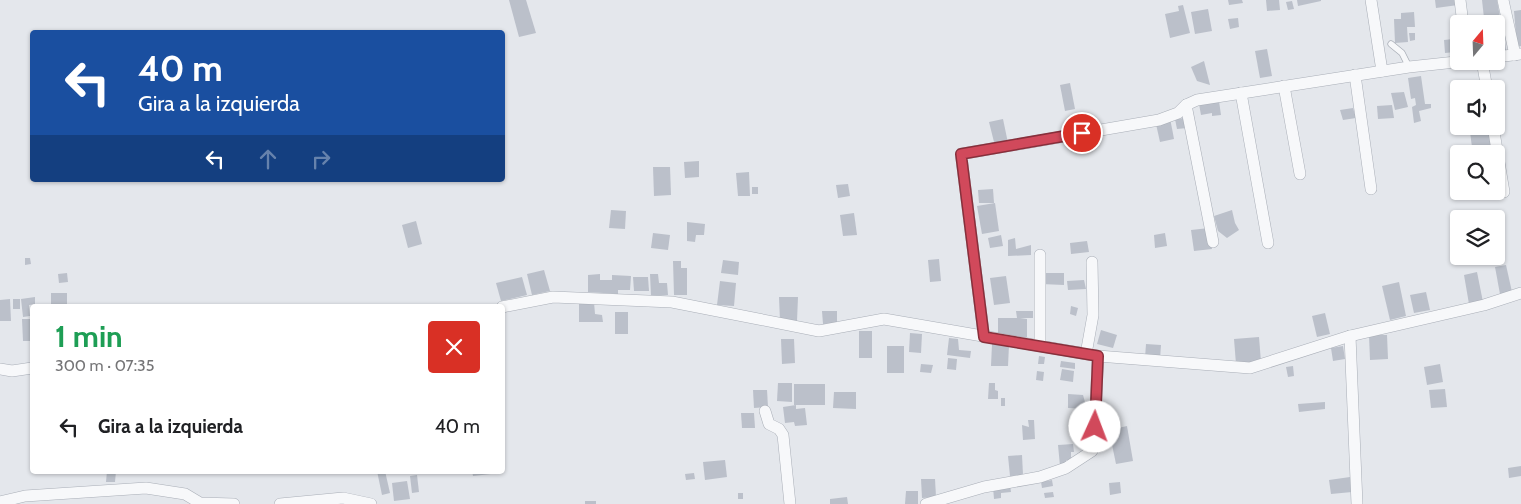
<!DOCTYPE html>
<html lang="es">
<meta charset="utf-8">
<style>
:root{--surface:#fff;--page:#f2f2f2;--text:#202124;--muted:#757577}
body{margin:0;font-family:Cabin,sans-serif;background:var(--page);color:var(--text);height:100vh;display:flex;flex-direction:column;font-size:19px;white-space:nowrap}
*{box-sizing:border-box;margin:0}
p{font-size:16px;color:var(--muted)}
.icon{flex:none;width:28px;height:28px;fill:none;stroke:currentColor;stroke-width:2;stroke-linecap:round;stroke-linejoin:round}
.map{position:relative;flex:1;overflow:hidden}
.panel{position:absolute;left:30px;top:304px;width:475px;height:170px;display:flex;flex-direction:column;background:var(--surface);border-radius:5px;box-shadow:0 1px 4px #0004}
.panel>*{flex:none}
.top-card{position:absolute;left:30px;top:30px;width:475px;height:152px;border-radius:5px;box-shadow:0 1px 4px #0004;background:#1a4fa0;color:#fff;overflow:hidden}
.needle{width:32px;rotate:19deg}
.controls{position:absolute;left:1450px;top:15px;display:grid;gap:10px}
.controls a{display:grid;place-items:center;width:55px;height:55px;border-radius:5px;background:var(--surface);box-shadow:0 1px 4px #0004;font-size:25px}
.pin{position:absolute;display:grid;place-items:center;width:42px;height:42px;color:#fff;margin:-21px;border:2px solid #fff;border-radius:50%;box-shadow:0 1px 5px #0007}
.me{position:absolute;width:55px;margin:-28px;rotate:2deg;stroke-linejoin:round;filter:drop-shadow(0 0 4px #0008)}
.turn{display:flex;align-items:center;gap:18px;height:105px;padding:0 25px;font-size:22px}
.turn .icon{width:65px;height:65px;stroke-width:2.5}
.turn b{display:block;font-size:35px;line-height:42px}
.lanes{display:flex;align-items:center;height:48px;padding:0 25px;background:#0003;justify-content:center;gap:25px;direction:ltr}
.lanes .off{opacity:.35}
.round{display:grid;place-items:center;flex:none;width:52px;height:52px;border-radius:5px;background:var(--page)}
.headline{display:flex;align-items:center;justify-content:space-between;height:85px;padding:0 25px}
h1{font-size:30px;font-weight:700;line-height:38px;color:#1e9e55}
ul{padding:0;list-style:none}
li{display:flex;align-items:center;gap:15px;height:75px;padding:0 25px}
li div{flex:1}
li b{display:block;font-size:19px}
li em{font-style:normal}
.map>svg:first-child{display:block}
</style>
<div class="map">
<svg width="1521" height="504" viewBox="0 0 1521 504">
<rect width="100%" height="100%" fill="#e4e7ec"/>
<g fill="#bbc0ca">
<path d="M 509,0 L 526,0 L 536,33 L 519,37 Z"/>
<path d="M 1228,0 L 1242,0 L 1243,3 L 1229,5 Z"/>
<path d="M 1266,0 L 1279,0 L 1280,10 L 1267,11 Z"/>
<path d="M 1297,0 L 1321,0 L 1321,1 L 1298,6 Z"/>
<path d="M 1435,0 L 1457,0 L 1458,5 L 1436,8 Z"/>
<path d="M 1482,0 L 1497,0 L 1500,17 L 1484,18 Z"/>
<path d="M 1292,1 L 1294,9 L 1288,10 L 1286,2 Z"/>
<path d="M 1183,5 L 1190,33 L 1170,38 L 1165,14 L 1179,11 L 1178,6 Z"/>
<path d="M 1208,9 L 1212,31 L 1195,34 L 1191,12 Z"/>
<path d="M 1521,10 L 1521,46 L 1517,47 L 1514,11 Z"/>
<path d="M 1414,12 L 1415,27 L 1407,27 L 1408,42 L 1395,43 L 1394,19 L 1401,19 L 1401,13 Z"/>
<path d="M 1238,18 L 1239,27 L 1230,29 L 1228,19 Z"/>
<path d="M 1504,18 L 1506,31 L 1496,32 L 1496,24 L 1486,24 L 1486,21 Z"/>
<path d="M 1409,33 L 1415,33 L 1415,40 L 1410,41 Z"/>
<path d="M 1504,36 L 1506,50 L 1496,52 L 1496,37 Z"/>
<path d="M 1453,39 L 1453,44 L 1459,44 L 1459,59 L 1455,59 L 1455,52 L 1445,53 L 1444,40 Z"/>
<path d="M 1267,49 L 1272,76 L 1260,78 L 1255,51 Z"/>
<path d="M 1204,61 L 1210,85 L 1197,81 L 1191,67 Z"/>
<path d="M 1421,76 L 1425,104 L 1431,104 L 1431,108 L 1419,111 L 1421,121 L 1414,123 L 1412,107 L 1416,105 L 1415,98 L 1411,99 L 1408,78 Z"/>
<path d="M 1070,83 L 1075,109 L 1065,111 L 1060,85 Z"/>
<path d="M 1404,92 L 1408,107 L 1395,110 L 1391,93 Z"/>
<path d="M 1219,101 L 1221,115 L 1212,116 L 1212,113 L 1201,115 L 1199,104 Z"/>
<path d="M 1392,105 L 1394,118 L 1378,119 L 1377,106 Z"/>
<path d="M 1353,108 L 1356,118 L 1343,120 L 1340,110 Z"/>
<path d="M 1170,118 L 1174,139 L 1160,142 L 1156,124 Z"/>
<path d="M 1185,118 L 1187,128 L 1177,129 L 1175,119 Z"/>
<path d="M 1003,119 L 1008,143 L 995,146 L 989,122 Z"/>
<path d="M 1490,130 L 1491,145 L 1472,147 L 1470,132 Z"/>
<path d="M 1483,150 L 1484,154 L 1475,154 L 1475,152 Z"/>
<path d="M 699,161 L 699,177 L 685,178 L 684,162 Z"/>
<path d="M 653,167 L 670,167 L 671,195 L 654,196 Z"/>
<path d="M 749,172 L 750,196 L 738,196 L 736,173 Z"/>
<path d="M 848,184 L 850,196 L 838,198 L 836,185 Z"/>
<rect x="752" y="187" width="6" height="7"/>
<path d="M 993,189 L 994,203 L 979,203 L 978,190 Z"/>
<path d="M 995,203 L 999,231 L 982,234 L 977,206 Z"/>
<path d="M 611,210 L 626,211 L 625,229 L 609,228 Z"/>
<path d="M 1232,210 L 1235,223 L 1239,230 L 1227,238 L 1218,231 L 1214,216 Z"/>
<path d="M 854,213 L 857,235 L 843,236 L 840,215 Z"/>
<path d="M 416,221 L 422,244 L 408,248 L 402,225 Z"/>
<path d="M 687,222 L 705,224 L 704,235 L 696,235 L 695,242 L 687,241 Z"/>
<path d="M 1209,228 L 1212,249 L 1194,251 L 1191,230 Z"/>
<path d="M 653,233 L 670,235 L 668,250 L 651,248 Z"/>
<path d="M 1165,233 L 1167,246 L 1155,248 L 1154,235 Z"/>
<path d="M 1001,235 L 1003,246 L 990,248 L 988,238 Z"/>
<path d="M 1015,238 L 1016,249 L 1031,245 L 1031,255 L 1008,256 L 1008,240 Z"/>
<path d="M 1087,241 L 1089,252 L 1071,254 L 1070,243 Z"/>
<path d="M 25,258 L 30,258 L 31,264 L 25,265 Z"/>
<path d="M 939,259 L 941,281 L 930,282 L 928,260 Z"/>
<path d="M 723,260 L 739,262 L 738,275 L 721,273 Z"/>
<path d="M 673,261 L 681,261 L 681,268 L 687,268 L 687,295 L 674,295 Z"/>
<path d="M 1506,265 L 1512,292 L 1500,294 L 1495,267 Z"/>
<path d="M 544,270 L 550,291 L 532,295 L 527,274 Z"/>
<path d="M 1477,272 L 1483,302 L 1469,304 L 1464,275 Z"/>
<path d="M 67,273 L 68,282 L 59,283 L 58,274 Z"/>
<path d="M 1041,273 L 1064,273 L 1064,285 L 1041,284 Z"/>
<path d="M 600,274 L 600,280 L 612,280 L 612,275 L 631,276 L 630,290 L 618,290 L 618,294 L 588,292 L 588,275 Z"/>
<path d="M 650,274 L 658,274 L 659,283 L 667,283 L 668,295 L 651,296 Z"/>
<path d="M 1006,276 L 1010,303 L 994,305 L 990,278 Z"/>
<path d="M 522,277 L 527,295 L 501,301 L 496,283 Z"/>
<path d="M 633,277 L 648,277 L 649,291 L 634,291 Z"/>
<path d="M 1084,280 L 1086,289 L 1068,290 L 1067,281 Z"/>
<path d="M 720,281 L 736,283 L 734,306 L 717,305 Z"/>
<path d="M 1399,282 L 1406,316 L 1390,320 L 1382,286 Z"/>
<path d="M 1426,292 L 1430,310 L 1414,313 L 1410,295 Z"/>
<rect x="51" y="293" width="16" height="13"/>
<path d="M 35,297 L 35,304 L 29,305 L 30,316 L 23,317 L 21,299 Z"/>
<path d="M 779,297 L 798,297 L 797,321 L 780,321 Z"/>
<path d="M 10,299 L 11,321 L 0,321 L 0,300 Z"/>
<rect x="13" y="299" width="7" height="10"/>
<path d="M 579,301 L 594,302 L 595,314 L 602,315 L 603,322 L 579,322 Z"/>
<path d="M 1071,306 L 1078,308 L 1076,316 L 1070,314 Z"/>
<path d="M 822,311 L 837,311 L 837,323 L 823,324 Z"/>
<path d="M 1016,311 L 1033,311 L 1033,318 L 1020,318 L 1027,319 L 1027,337 L 998,337 L 998,318 L 1017,318 Z"/>
<rect x="615" y="312" width="13" height="22"/>
<path d="M 1325,313 L 1330,334 L 1317,337 L 1312,316 Z"/>
<path d="M 22,319 L 32,319 L 32,341 L 23,341 Z"/>
<path d="M 1101,330 L 1117,335 L 1113,348 L 1097,344 Z"/>
<rect x="859" y="331" width="13" height="27"/>
<path d="M 910,333 L 922,334 L 921,353 L 909,352 Z"/>
<path d="M 1369,335 L 1387,335 L 1388,359 L 1370,360 Z"/>
<path d="M 1259,337 L 1261,362 L 1236,364 L 1234,339 Z"/>
<path d="M 949,338 L 958,339 L 959,350 L 971,351 L 970,358 L 947,355 Z"/>
<path d="M 781,339 L 794,339 L 795,363 L 782,364 Z"/>
<path d="M 992,344 L 1009,345 L 1008,366 L 991,366 Z"/>
<path d="M 1146,344 L 1161,345 L 1160,359 L 1145,358 Z"/>
<rect x="887" y="346" width="17" height="27"/>
<path d="M 1343,346 L 1345,359 L 1333,361 L 1331,348 Z"/>
<path d="M 1039,356 L 1045,357 L 1044,364 L 1038,364 Z"/>
<path d="M 948,358 L 957,359 L 956,370 L 947,369 Z"/>
<path d="M 1061,361 L 1075,363 L 1075,369 L 1060,367 Z"/>
<path d="M 921,364 L 933,365 L 931,373 L 920,372 Z"/>
<path d="M 1440,364 L 1443,382 L 1427,385 L 1424,367 Z"/>
<path d="M 1293,366 L 1294,376 L 1288,377 L 1286,367 Z"/>
<path d="M 1062,369 L 1074,371 L 1073,382 L 1060,380 Z"/>
<path d="M 1037,371 L 1044,372 L 1043,381 L 1036,380 Z"/>
<path d="M 778,383 L 792,383 L 792,402 L 777,401 Z"/>
<path d="M 989,383 L 995,383 L 995,390 L 998,391 L 998,399 L 988,399 Z"/>
<rect x="794" y="384" width="31" height="21"/>
<path d="M 1445,389 L 1447,407 L 1431,408 L 1429,390 Z"/>
<path d="M 753,390 L 767,390 L 768,407 L 754,408 Z"/>
<path d="M 834,392 L 856,392 L 856,409 L 833,408 Z"/>
<path d="M 1068,394 L 1083,395 L 1087,409 L 1068,408 Z"/>
<rect x="1001" y="398" width="4" height="8"/>
<path d="M 1325,402 L 1325,409 L 1299,412 L 1298,404 Z"/>
<path d="M 796,405 L 796,409 L 805,408 L 807,425 L 795,426 L 794,422 L 785,423 L 783,407 Z"/>
<path d="M 741,413 L 754,413 L 755,428 L 742,428 Z"/>
<path d="M 1028,420 L 1034,420 L 1035,439 L 1023,440 L 1022,425 L 1029,427 Z"/>
<path d="M 1090,422 L 1092,434 L 1075,437 L 1074,424 Z"/>
<path d="M 1127,426 L 1133,461 L 1116,464 L 1109,430 Z"/>
<path d="M 1073,444 L 1074,452 L 1071,452 L 1071,460 L 1066,460 L 1067,466 L 1060,466 L 1058,445 Z"/>
<path d="M 1022,455 L 1023,475 L 1010,476 L 1008,456 Z"/>
<path d="M 725,460 L 727,477 L 705,480 L 703,462 Z"/>
<path d="M 1521,466 L 1521,476 L 1509,478 L 1508,468 Z"/>
<path d="M 107,471 L 116,471 L 115,482 L 106,482 Z"/>
<path d="M 377,471 L 385,471 L 390,493 L 382,495 Z"/>
<path d="M 472,471 L 491,471 L 491,474 L 473,476 Z"/>
<path d="M 694,473 L 695,479 L 686,480 L 685,474 Z"/>
<path d="M 417,475 L 419,492 L 412,493 L 410,476 Z"/>
<path d="M 1350,477 L 1352,492 L 1331,494 L 1329,480 Z"/>
<path d="M 921,479 L 935,479 L 936,497 L 922,498 Z"/>
<path d="M 1052,480 L 1053,486 L 1042,488 L 1041,482 Z"/>
<path d="M 407,481 L 410,499 L 394,501 L 392,483 Z"/>
<path d="M 1120,482 L 1121,493 L 1110,495 L 1109,483 Z"/>
<path d="M 1010,485 L 1011,492 L 1001,493 L 1001,498 L 994,499 L 993,487 Z"/>
<path d="M 906,491 L 918,491 L 918,504 L 905,504 Z"/>
<path d="M 1053,492 L 1054,497 L 1045,498 L 1044,493 Z"/>
<rect x="738" y="493" width="5" height="6"/>
<path d="M 847,497 L 848,504 L 830,504 L 830,499 Z"/>
<rect x="585" y="501" width="11" height="3"/>
</g>
<g fill="none" stroke-linecap="round" stroke-linejoin="round">
<defs>
<path id="lane" d="M 1391,44 L 1402,53 L 1409,67"/>
<g id="street">
<path d="M 1371,0 L 1382,71"/>
<path d="M 1460,0 L 1463,24"/>
<path d="M 1503,0 L 1515,55"/>
<path d="M 1496,57 L 1521,54"/>
<path d="M 1482,61 L 1487,89"/>
<path d="M 1355,75 L 1371,189"/>
<path d="M 1284,86 L 1300,174"/>
<path d="M 1241,93 L 1268,243"/>
<path d="M 1186,105 L 1213,242"/>
<path d="M 1493,126 L 1504,192"/>
<path d="M 502,307 L 553,297 L 672,302 L 819,331 L 884,319 L 1098,356 L 1250,368 L 1350,336 L 1484,305 L 1521,293"/>
<path d="M 1350,336 L 1357,504"/>
<path d="M 984,337 L 961,154 L 1159,120 L 1178,113 L 1186,105 L 1197,100 L 1409,67 L 1465,61"/>
<path d="M 1040,346 L 1040,255"/>
<path d="M 1086,354 L 1093,315 L 1092,262"/>
<path d="M 0,369 L 12,371 L 32,368"/>
<path d="M 765,411 L 769,424 L 779,429 L 783,435 L 790,504"/>
<path d="M 0,502 L 25,496 L 146,488 L 185,494 L 200,503 L 234,504"/>
<path d="M 280,504 L 343,498 L 371,504"/>
<path d="M 926,504 L 984,487 L 1040,477 L 1066,468 L 1092,451 L 1094,445 L 1098,356"/>
</g>
</defs>
<use href="#lane" stroke="#a9aeb7" stroke-width="7"/>
<use href="#street" stroke="#a9aeb7" stroke-width="12"/>
<use href="#lane" stroke="#f7f8fa" stroke-width="5.5"/>
<use href="#street" stroke="#f7f8fa" stroke-width="11"/>
</g>
<g fill="none" stroke-linecap="round" stroke-linejoin="round">
<defs>
<path id="route" d="M 1082,133 L 961,154 L 984,337 L 1098,356 L 1095,427"/>
</defs>
<use href="#route" stroke="#882f3b" stroke-width="12"/>
<use href="#route" stroke="#d1495b" stroke-width="9"/>
</g>
</svg>
<div class="controls">
<a><svg class="needle" viewBox="-14 -14 28 28"><path d="M0-13l5 13h-10z" fill="#e53935"/><path d="M0 13l5-13h-10z" fill="#757577"/></svg></a>
<a><svg class="icon" aria-label="sound" viewBox="0 0 24 24"><path d="M4 9h4l5-4v14l-5-4H4zM17 9q2 3 0 6"/></svg></a>
<a><svg class="icon" aria-label="search" viewBox="0 0 24 24"><circle cx="10" cy="10" r="6"/><path d="M15 15l6 6"/></svg></a>
<a><svg class="icon" aria-label="layers" viewBox="0 0 24 24"><path d="M12 4l9 5-9 5-9-5zM3 14l9 5 9-5"/></svg></a>
</div>
<div class="pin" style="left:1082px;top:133px;background:#d93025"><svg class="icon" aria-label="arrive" viewBox="0 0 24 24"><path d="M6 21V4h12l-3 4 3 4H6"/></svg></div>
<svg class="me" style="left:1095px;top:427px" viewBox="-20 -20 40 40"><circle r="19" fill="#fff"/><path d="M0-13L10 11 0 6-10 11z" fill="#d1495b"/></svg>
<div class="top-card">
<div class="turn"><svg class="icon" aria-label="left" viewBox="0 0 24 24"><path d="M17 20v-9H6M10 6l-5 5 5 5"/></svg><div><b>40 m</b>Gira a la izquierda</div></div>
<div class="lanes"><svg class="icon" aria-label="left" viewBox="0 0 24 24"><path d="M17 20v-9H6M10 6l-5 5 5 5"/></svg><svg class="icon off" aria-label="ahead" viewBox="0 0 24 24"><path d="M12 20V5M6 11l6-6 6 6"/></svg><svg class="icon off" aria-label="right" viewBox="0 0 24 24"><path d="M7 20v-9h11M14 6l5 5-5 5"/></svg></div>
</div>
<section class="panel">
<div class="headline"><div><h1>1 min</h1><p>300 m · 07:35</p></div><a class="round" style="background:#d93025;color:#fff"><svg class="icon" aria-label="close" viewBox="0 0 24 24"><path d="M6 6l12 12M18 6L6 18"/></svg></a></div>
<ul>
<li><svg class="icon" aria-label="left" viewBox="0 0 24 24"><path d="M17 20v-9H6M10 6l-5 5 5 5"/></svg><div><b>Gira a la izquierda</b></div><em>40 m</em></li>
</ul>
</section>
</div>
